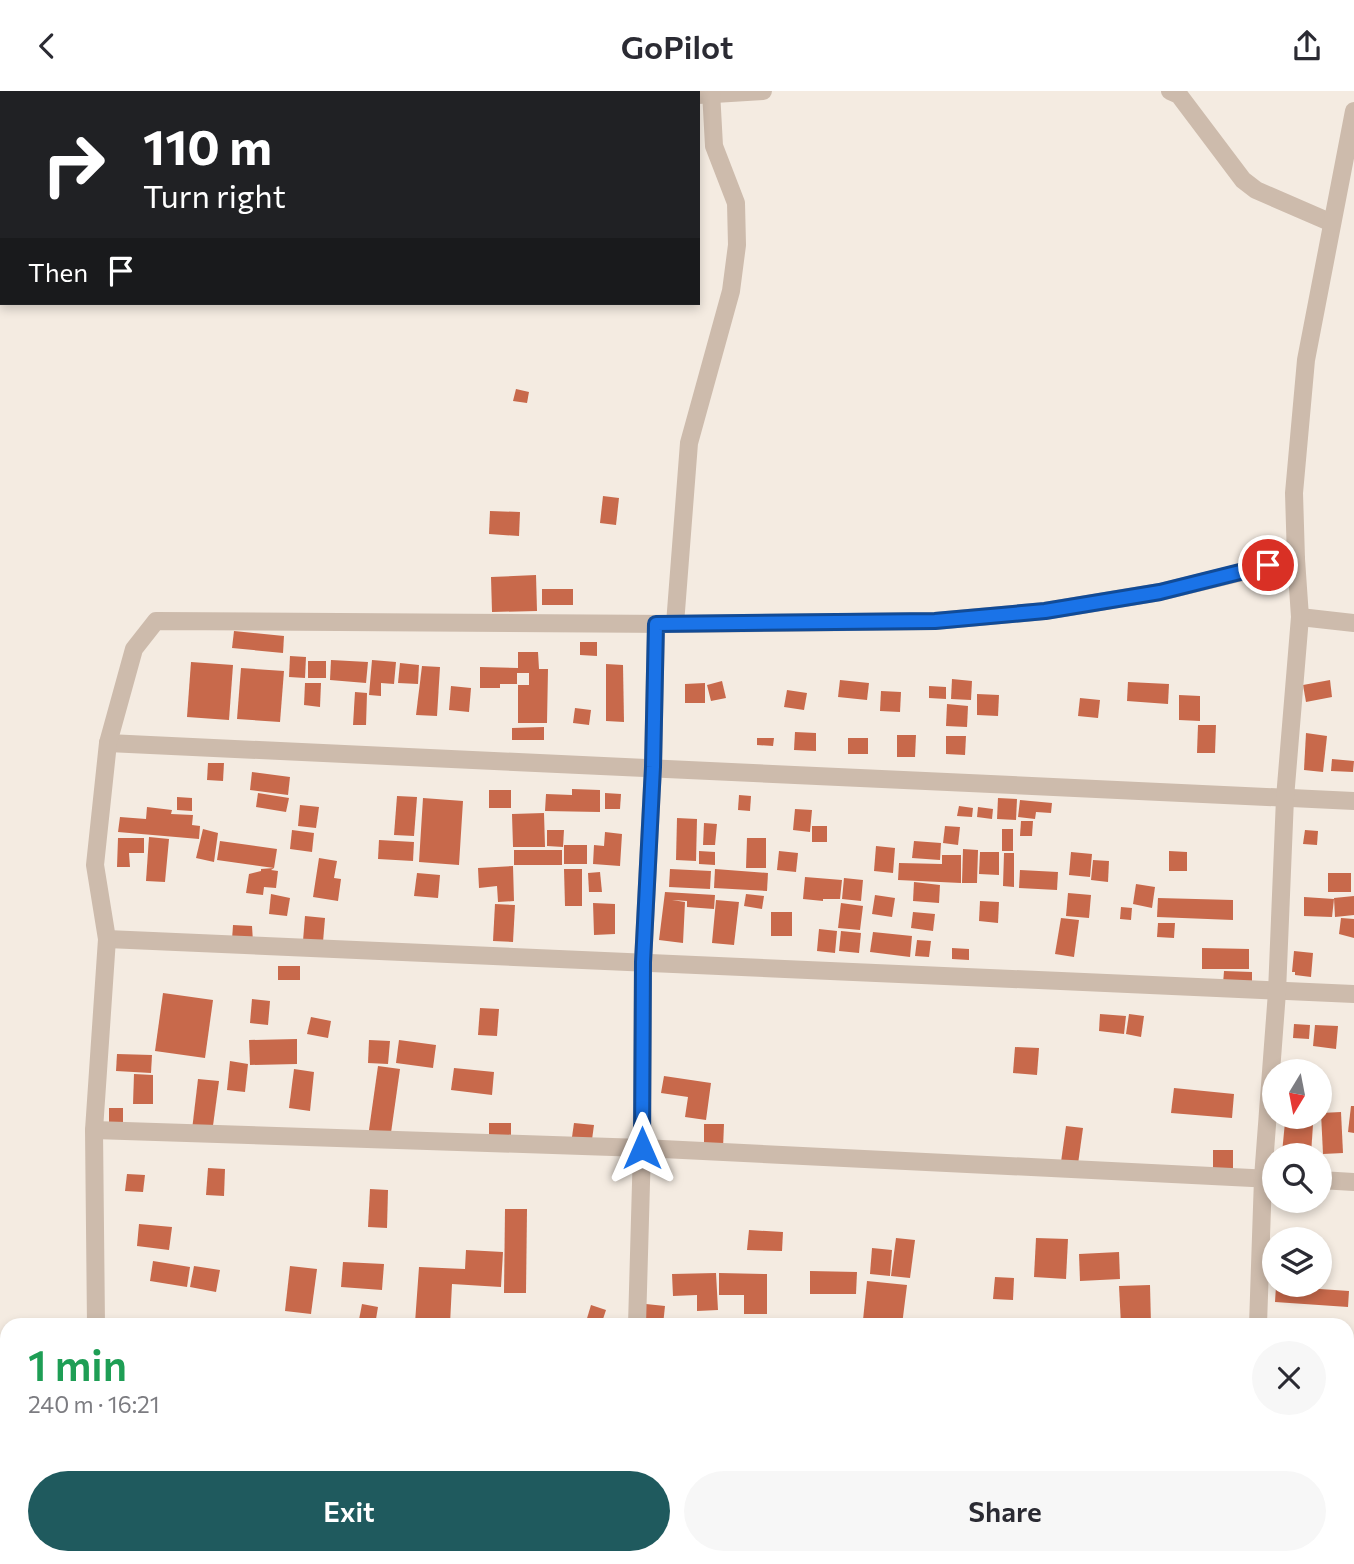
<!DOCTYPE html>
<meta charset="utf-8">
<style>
:root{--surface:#fff;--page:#f7f7f7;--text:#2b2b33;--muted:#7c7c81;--accent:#1f5a5e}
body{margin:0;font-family:Commissioner,sans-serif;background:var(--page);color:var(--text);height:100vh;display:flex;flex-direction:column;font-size:26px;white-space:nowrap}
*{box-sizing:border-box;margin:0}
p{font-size:23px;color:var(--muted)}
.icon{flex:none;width:38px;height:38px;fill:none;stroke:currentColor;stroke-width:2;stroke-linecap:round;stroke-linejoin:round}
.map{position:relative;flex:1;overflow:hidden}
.sheet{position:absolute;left:0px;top:1227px;width:1354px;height:247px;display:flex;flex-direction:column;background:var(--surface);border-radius:21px 21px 0 0;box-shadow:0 4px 10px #0003}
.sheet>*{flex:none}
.hud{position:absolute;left:0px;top:0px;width:700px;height:214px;box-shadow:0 4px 10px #0003;background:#202124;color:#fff;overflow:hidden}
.needle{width:46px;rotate:190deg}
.fabs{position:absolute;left:1262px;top:968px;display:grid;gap:14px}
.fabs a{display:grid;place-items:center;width:70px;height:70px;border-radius:50%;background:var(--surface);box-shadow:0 4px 10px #0003;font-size:35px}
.pin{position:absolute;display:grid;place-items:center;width:60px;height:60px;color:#fff;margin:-30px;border:4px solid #fff;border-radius:50%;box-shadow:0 2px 7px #0007}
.me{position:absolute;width:77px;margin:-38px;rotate:0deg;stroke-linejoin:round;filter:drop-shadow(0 0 5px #0008)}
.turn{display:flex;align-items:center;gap:24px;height:147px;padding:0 28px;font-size:32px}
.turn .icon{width:91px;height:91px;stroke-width:2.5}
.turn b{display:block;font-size:49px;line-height:60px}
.then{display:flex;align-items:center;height:66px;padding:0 28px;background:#0003;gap:14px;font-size:26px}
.round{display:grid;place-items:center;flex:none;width:74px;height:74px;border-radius:37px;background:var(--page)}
.head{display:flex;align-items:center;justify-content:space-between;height:119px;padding:0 28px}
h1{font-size:42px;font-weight:600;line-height:52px;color:#1e9e55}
.primary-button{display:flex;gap:14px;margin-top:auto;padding:14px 28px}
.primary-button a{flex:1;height:80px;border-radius:42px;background:var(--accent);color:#fff;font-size:28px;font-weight:600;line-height:80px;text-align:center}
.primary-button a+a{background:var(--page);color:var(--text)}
header{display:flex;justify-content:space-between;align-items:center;height:91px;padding:0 28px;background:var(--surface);font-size:32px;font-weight:600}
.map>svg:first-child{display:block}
</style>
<header><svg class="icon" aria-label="back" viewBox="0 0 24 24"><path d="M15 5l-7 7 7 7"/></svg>GoPilot<svg class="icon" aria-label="share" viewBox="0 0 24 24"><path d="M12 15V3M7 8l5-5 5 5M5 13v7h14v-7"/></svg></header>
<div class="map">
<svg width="1354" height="1473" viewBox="0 0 1354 1473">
<rect width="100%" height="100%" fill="#f4ebe1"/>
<g fill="#c8694b">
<path d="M 516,298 L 529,301 L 527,312 L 513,310 Z"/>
<path d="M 603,405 L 619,407 L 616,434 L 600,432 Z"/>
<path d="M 490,420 L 520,421 L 519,445 L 489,443 Z"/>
<path d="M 536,484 L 537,520 L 492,521 L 491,486 Z"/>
<rect x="542" y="498" width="31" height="16"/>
<path d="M 234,540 L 284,545 L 283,562 L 232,557 Z"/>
<path d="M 580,551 L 597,551 L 597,565 L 580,564 Z"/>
<path d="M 518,561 L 538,561 L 539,578 L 548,578 L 547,632 L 518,632 L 518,594 L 529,594 L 529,582 L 517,582 L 517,593 L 500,593 L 500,597 L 480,597 L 480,576 L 518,577 Z"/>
<path d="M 290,565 L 306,566 L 305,587 L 289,586 Z"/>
<path d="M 331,569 L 368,571 L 366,592 L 330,589 Z"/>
<path d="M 372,569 L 396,571 L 394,593 L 381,592 L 381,605 L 369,604 Z"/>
<rect x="308" y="570" width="18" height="17"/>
<path d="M 191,571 L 233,574 L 229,629 L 187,626 Z"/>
<path d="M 400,572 L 419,574 L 418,593 L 398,592 Z"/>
<path d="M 606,573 L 623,574 L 624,631 L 606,630 Z"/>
<path d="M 422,575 L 440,576 L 437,625 L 416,624 Z"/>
<path d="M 241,577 L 284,580 L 280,631 L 237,628 Z"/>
<path d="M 952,588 L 972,590 L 971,609 L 951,608 Z"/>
<path d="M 840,589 L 869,592 L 867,609 L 838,606 Z"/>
<path d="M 1330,589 L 1332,606 L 1306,611 L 1303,594 Z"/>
<path d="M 722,590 L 726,607 L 711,610 L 707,594 Z"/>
<path d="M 1128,591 L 1169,593 L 1168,613 L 1127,610 Z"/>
<path d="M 305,592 L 321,592 L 320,616 L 304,614 Z"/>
<path d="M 705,592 L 705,612 L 685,612 L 685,593 Z"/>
<path d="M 451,595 L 471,597 L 469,621 L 449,619 Z"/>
<path d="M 929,595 L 946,596 L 946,608 L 929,607 Z"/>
<path d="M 787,599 L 807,602 L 804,619 L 784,616 Z"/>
<path d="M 881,600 L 901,601 L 900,621 L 880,620 Z"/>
<path d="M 355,601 L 367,602 L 366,634 L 353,634 Z"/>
<path d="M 977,603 L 999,604 L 998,625 L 977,624 Z"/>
<path d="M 1179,604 L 1200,605 L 1200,630 L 1179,629 Z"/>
<path d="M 1080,607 L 1100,609 L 1098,627 L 1078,625 Z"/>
<path d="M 947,613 L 968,615 L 967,636 L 946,635 Z"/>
<path d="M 575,617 L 591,619 L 589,634 L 573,632 Z"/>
<path d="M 1198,634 L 1216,634 L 1215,662 L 1197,662 Z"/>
<path d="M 544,636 L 544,649 L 512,649 L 512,637 Z"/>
<path d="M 795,641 L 816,642 L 816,660 L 794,659 Z"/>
<path d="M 1306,642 L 1327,645 L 1323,681 L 1304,679 Z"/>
<path d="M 897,644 L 916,644 L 915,666 L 897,666 Z"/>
<path d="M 946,645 L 966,645 L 965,664 L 946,663 Z"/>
<path d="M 757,647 L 774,647 L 773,655 L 757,654 Z"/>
<rect x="848" y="647" width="20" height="16"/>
<path d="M 1332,668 L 1354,670 L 1353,681 L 1331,680 Z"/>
<path d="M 208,672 L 224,672 L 223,690 L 207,689 Z"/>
<path d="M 252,681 L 290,686 L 288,704 L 250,699 Z"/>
<path d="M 572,698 L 600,699 L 600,721 L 545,720 L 546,703 L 572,704 Z"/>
<rect x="489" y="699" width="22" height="18"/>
<path d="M 258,702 L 289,707 L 286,721 L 256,716 Z"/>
<path d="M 605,702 L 621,703 L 620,718 L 605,718 Z"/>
<path d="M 739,704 L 751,705 L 750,720 L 738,719 Z"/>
<path d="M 397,705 L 417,706 L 414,745 L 394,744 Z"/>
<path d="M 177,706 L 192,707 L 192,720 L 177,719 Z"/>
<path d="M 423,707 L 463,710 L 459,774 L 419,771 Z"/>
<path d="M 998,707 L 1017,708 L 1016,729 L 997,728 Z"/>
<path d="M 1020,709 L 1052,712 L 1051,722 L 1036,721 L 1035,728 L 1018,726 Z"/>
<path d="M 300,714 L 319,716 L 316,737 L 298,735 Z"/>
<path d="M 959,715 L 973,717 L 972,726 L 957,725 Z"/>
<path d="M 147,716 L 172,719 L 171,723 L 193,724 L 192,734 L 200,735 L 199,748 L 118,741 L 120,726 L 146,728 Z"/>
<path d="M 978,716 L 993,718 L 992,728 L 977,726 Z"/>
<path d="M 795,718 L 812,719 L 810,741 L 793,739 Z"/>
<path d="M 544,722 L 545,756 L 513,756 L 512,723 Z"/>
<path d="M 677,727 L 697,728 L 696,770 L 676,769 Z"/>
<path d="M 1021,730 L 1033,730 L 1032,745 L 1020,745 Z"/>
<path d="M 704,732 L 717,733 L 715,754 L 703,754 Z"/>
<rect x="812" y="735" width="15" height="16"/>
<path d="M 945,735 L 960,736 L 958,754 L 943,752 Z"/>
<path d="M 203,738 L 218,742 L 214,771 L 196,767 Z"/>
<rect x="1002" y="738" width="11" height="22"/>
<path d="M 292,739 L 314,742 L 312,761 L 290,758 Z"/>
<path d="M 547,739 L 564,739 L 563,756 L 547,755 Z"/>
<path d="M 1305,739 L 1318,740 L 1317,754 L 1303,753 Z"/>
<path d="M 605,741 L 622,743 L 620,775 L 593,773 L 594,754 L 604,755 Z"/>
<path d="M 149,746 L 169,748 L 165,791 L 146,790 Z"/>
<path d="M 118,747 L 144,747 L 144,762 L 129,762 L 130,776 L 117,776 Z"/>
<path d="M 747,747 L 766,747 L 766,777 L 746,777 Z"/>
<path d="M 379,749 L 414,751 L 413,770 L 378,768 Z"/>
<path d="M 220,750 L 277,758 L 274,777 L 217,769 Z"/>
<path d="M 914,750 L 941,752 L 940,769 L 912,767 Z"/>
<rect x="564" y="754" width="23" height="19"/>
<path d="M 876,755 L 895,757 L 893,782 L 874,780 Z"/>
<path d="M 963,758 L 978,759 L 977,792 L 962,792 Z"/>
<rect x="514" y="759" width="48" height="15"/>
<path d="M 699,760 L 715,761 L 715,774 L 699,773 Z"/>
<path d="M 779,760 L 798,762 L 796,781 L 777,779 Z"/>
<path d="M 1169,760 L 1187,761 L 1187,780 L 1169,780 Z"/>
<path d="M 980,761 L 999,761 L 999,784 L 979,783 Z"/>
<path d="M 1071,761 L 1092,763 L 1090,786 L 1069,784 Z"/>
<path d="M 1004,762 L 1014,762 L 1014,796 L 1003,795 Z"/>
<path d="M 942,764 L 961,764 L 961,792 L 898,789 L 899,772 L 942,773 Z"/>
<path d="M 319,767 L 337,770 L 334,787 L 341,788 L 338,810 L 313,806 Z"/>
<path d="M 1093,769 L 1109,770 L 1108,791 L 1091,789 Z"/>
<path d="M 513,775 L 514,810 L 498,811 L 497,795 L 479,797 L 478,777 Z"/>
<path d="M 274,777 L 271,779 L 278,780 L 276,797 L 264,796 L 263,804 L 246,802 L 249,783 L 261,780 L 261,778 Z"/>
<path d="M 564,778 L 582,778 L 582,815 L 565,815 Z"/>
<path d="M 670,778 L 711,780 L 710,798 L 669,796 Z"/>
<path d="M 715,778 L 768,782 L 767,800 L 714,797 Z"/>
<path d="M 1020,779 L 1058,781 L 1057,799 L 1019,797 Z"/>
<path d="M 600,781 L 602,801 L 589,801 L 588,782 Z"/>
<path d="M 417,782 L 440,784 L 438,807 L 414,805 Z"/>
<rect x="1328" y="782" width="23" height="19"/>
<path d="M 805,786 L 842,789 L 840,808 L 823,808 L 823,810 L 803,808 Z"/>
<path d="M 844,787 L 863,789 L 861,810 L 842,808 Z"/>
<path d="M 914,791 L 940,794 L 939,812 L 913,810 Z"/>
<path d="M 1136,793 L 1155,796 L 1152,817 L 1133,813 Z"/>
<path d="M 665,801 L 715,804 L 714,818 L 687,816 L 687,810 L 672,809 L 685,811 L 683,852 L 659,849 Z"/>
<path d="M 1068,802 L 1091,804 L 1089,827 L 1066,825 Z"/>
<path d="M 271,803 L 290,807 L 287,825 L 269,823 Z"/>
<path d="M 746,803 L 764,805 L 762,818 L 744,815 Z"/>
<path d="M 875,804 L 895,807 L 892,826 L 872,823 Z"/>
<path d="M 1354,805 L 1354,824 L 1335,826 L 1334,807 Z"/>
<path d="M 1304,806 L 1334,808 L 1332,826 L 1304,825 Z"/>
<path d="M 1158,807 L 1233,809 L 1233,829 L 1157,826 Z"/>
<path d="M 716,809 L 739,811 L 734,854 L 712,852 Z"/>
<path d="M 980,810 L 999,811 L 998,832 L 979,830 Z"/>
<path d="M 593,812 L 615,813 L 615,843 L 594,844 Z"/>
<path d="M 841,812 L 863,815 L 860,839 L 838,837 Z"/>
<path d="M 495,813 L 515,814 L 513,851 L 493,850 Z"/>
<path d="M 1121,816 L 1132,817 L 1131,829 L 1120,828 Z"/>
<rect x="771" y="821" width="21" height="24"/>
<path d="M 913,821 L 935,823 L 933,840 L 911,837 Z"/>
<path d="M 305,825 L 325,827 L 323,851 L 303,850 Z"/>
<path d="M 1061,827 L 1079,829 L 1074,866 L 1055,863 Z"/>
<path d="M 1341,827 L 1354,828 L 1354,847 L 1339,843 Z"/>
<path d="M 1158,832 L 1175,832 L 1174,847 L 1157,846 Z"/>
<path d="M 233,834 L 252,835 L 253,851 L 232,849 Z"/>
<path d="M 819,838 L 837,840 L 835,862 L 817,860 Z"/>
<path d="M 841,840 L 861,842 L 859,862 L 839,860 Z"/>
<path d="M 873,841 L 912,845 L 910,866 L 870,861 Z"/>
<path d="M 917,849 L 931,850 L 929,866 L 915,865 Z"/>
<path d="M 952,857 L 969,858 L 969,869 L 952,868 Z"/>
<path d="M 1202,857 L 1249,858 L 1249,878 L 1202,878 Z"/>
<path d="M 1294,860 L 1313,862 L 1311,886 L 1295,884 L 1295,881 L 1292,881 Z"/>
<rect x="278" y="875" width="22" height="14"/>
<path d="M 1224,880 L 1252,881 L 1252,894 L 1223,893 Z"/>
<path d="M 163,902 L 213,909 L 205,967 L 155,960 Z"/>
<path d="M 252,908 L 270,910 L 268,934 L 250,932 Z"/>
<path d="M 480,917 L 499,918 L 497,945 L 478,944 Z"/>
<path d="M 1100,923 L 1126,925 L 1124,943 L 1099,940 Z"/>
<path d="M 1129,923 L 1144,925 L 1141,946 L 1126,943 Z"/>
<path d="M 311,926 L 331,930 L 328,947 L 307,943 Z"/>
<path d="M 1294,933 L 1310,934 L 1309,948 L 1293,947 Z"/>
<path d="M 1315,934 L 1338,935 L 1336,958 L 1313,955 Z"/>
<path d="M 297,948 L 297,973 L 250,974 L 249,949 Z"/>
<path d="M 369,949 L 390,950 L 388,973 L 368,972 Z"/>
<path d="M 399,949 L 436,954 L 433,977 L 396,972 Z"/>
<path d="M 1015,956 L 1039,957 L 1037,984 L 1013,982 Z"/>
<path d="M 117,963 L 152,964 L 151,982 L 116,980 Z"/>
<path d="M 230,970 L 248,973 L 245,1001 L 227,999 Z"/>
<path d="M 378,975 L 400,978 L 389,1056 L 367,1053 Z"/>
<path d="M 454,977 L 494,981 L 492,1004 L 451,999 Z"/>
<path d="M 294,978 L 314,981 L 310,1020 L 289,1017 Z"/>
<path d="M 134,983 L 153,984 L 153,1013 L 133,1013 Z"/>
<path d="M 664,985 L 711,992 L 706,1029 L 685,1026 L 688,1006 L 661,1002 Z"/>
<path d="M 198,988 L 219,990 L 212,1042 L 192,1039 Z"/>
<path d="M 1174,997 L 1234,1003 L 1232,1027 L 1171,1022 Z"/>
<path d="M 1351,1015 L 1354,1015 L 1354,1042 L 1348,1041 Z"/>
<rect x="109" y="1017" width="14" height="19"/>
<path d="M 1341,1021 L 1343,1062 L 1323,1063 L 1321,1022 Z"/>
<path d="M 1285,1031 L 1313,1033 L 1311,1064 L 1282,1062 Z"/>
<rect x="489" y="1032" width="22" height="23"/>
<path d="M 574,1032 L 594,1034 L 591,1056 L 571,1053 Z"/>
<path d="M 704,1033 L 724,1033 L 723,1057 L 704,1057 Z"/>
<path d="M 1066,1035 L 1083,1037 L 1078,1073 L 1061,1071 Z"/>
<rect x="1213" y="1059" width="20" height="20"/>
<path d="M 208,1077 L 225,1078 L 224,1105 L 206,1104 Z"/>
<path d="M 127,1083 L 145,1084 L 143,1101 L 125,1100 Z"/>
<path d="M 370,1098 L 388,1099 L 387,1137 L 368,1136 Z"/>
<path d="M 505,1118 L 527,1118 L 526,1202 L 504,1202 Z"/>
<path d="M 139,1133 L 172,1136 L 169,1159 L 137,1155 Z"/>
<path d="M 749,1139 L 783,1141 L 782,1160 L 747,1159 Z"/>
<path d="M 896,1147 L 915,1149 L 910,1187 L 891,1185 Z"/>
<path d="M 1036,1147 L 1068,1148 L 1066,1188 L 1034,1186 Z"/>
<path d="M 872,1157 L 892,1159 L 890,1185 L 870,1183 Z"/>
<path d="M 466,1159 L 503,1161 L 501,1196 L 452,1193 L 450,1233 L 415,1232 L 419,1176 L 465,1178 Z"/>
<path d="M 1119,1161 L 1120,1188 L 1080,1190 L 1079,1163 Z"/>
<path d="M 153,1170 L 190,1176 L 187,1196 L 150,1190 Z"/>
<path d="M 343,1171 L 384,1173 L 382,1199 L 341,1196 Z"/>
<path d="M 194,1175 L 220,1179 L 216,1201 L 190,1196 Z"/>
<path d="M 290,1175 L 317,1178 L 311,1223 L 285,1220 Z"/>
<path d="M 810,1180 L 857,1181 L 856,1203 L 810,1203 Z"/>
<path d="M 716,1182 L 718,1219 L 697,1220 L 697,1204 L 673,1205 L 672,1183 Z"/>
<path d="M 719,1182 L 767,1183 L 767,1223 L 744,1223 L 744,1204 L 719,1204 Z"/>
<path d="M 995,1186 L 1014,1187 L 1013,1209 L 993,1208 Z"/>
<path d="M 867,1190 L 907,1194 L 902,1234 L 863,1229 Z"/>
<path d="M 1150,1194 L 1151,1234 L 1121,1234 L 1119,1195 Z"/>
<path d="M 1276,1195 L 1349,1200 L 1348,1216 L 1275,1211 Z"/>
<path d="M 362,1213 L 378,1216 L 375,1234 L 358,1234 Z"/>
<path d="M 646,1213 L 665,1215 L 663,1234 L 644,1234 Z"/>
<path d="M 591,1214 L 606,1219 L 601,1234 L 585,1234 Z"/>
<rect x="1179" y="1466" width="36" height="7"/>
</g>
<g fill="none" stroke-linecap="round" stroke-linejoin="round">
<g stroke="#cdbbac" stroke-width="18">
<path d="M 624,0 L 637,2"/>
<path d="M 1170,0 L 1179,4 L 1243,89 L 1256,99 L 1332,132"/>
<path d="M 698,4 L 763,0"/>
<path d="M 1300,526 L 1354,532"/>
<path d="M 675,533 L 689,352 L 731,200 L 737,154 L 736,112 L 714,55 L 711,0"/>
<path d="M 108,652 L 1354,710"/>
<path d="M 107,848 L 1354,903"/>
<path d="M 94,1039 L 642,1057 L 1274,1088"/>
<path d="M 1320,1089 L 1354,1091"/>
<path d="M 96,1234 L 94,1039 L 107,848 L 95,774 L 108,652 L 134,558 L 156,530 L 675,533 L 935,530 L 1045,520 L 1160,501 L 1296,468"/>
<path d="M 637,1234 L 642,1057 L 643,871 L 653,676 L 656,533"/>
<path d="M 1258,1234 L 1263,1087 L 1277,901 L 1285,707 L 1300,526 L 1296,468 L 1294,402 L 1306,269 L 1354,20"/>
<path d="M 1348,1293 L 1354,1293"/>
<path d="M 547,1466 L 654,1473"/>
<path d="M 1273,1466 L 1274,1473"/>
<path d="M 85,1473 L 85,1466"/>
</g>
</g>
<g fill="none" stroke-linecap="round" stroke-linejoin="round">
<defs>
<path id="route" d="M 642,1057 L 643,871 L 653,676 L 656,533 L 935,530 L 1045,520 L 1160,501 L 1268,474"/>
</defs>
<use href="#route" stroke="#114b97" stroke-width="18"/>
<use href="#route" stroke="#1a73e8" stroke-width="12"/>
</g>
</svg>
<div class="fabs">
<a><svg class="needle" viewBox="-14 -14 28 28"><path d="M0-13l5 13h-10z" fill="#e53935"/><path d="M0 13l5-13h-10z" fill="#7c7c81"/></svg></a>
<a><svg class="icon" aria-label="search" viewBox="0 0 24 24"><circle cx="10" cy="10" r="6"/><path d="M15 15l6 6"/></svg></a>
<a><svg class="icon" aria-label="layers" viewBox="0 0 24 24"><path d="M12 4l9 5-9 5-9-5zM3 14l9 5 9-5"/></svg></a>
</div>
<div class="pin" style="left:1268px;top:474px;background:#d93025"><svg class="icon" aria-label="arrive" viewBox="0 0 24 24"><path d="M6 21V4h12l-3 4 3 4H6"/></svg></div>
<svg class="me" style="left:642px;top:1057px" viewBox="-20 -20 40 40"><path d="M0-17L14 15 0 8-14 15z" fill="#1a73e8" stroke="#fff" stroke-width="4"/></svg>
<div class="hud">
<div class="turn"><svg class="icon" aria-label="right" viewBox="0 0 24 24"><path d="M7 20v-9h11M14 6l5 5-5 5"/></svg><div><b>110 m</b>Turn right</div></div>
<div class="then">Then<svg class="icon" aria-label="arrive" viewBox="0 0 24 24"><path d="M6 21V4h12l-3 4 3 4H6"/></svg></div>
</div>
<section class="sheet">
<div class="head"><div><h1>1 min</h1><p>240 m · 16:21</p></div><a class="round"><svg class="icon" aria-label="close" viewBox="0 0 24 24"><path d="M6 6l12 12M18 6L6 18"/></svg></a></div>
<div class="primary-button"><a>Exit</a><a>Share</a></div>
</section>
</div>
